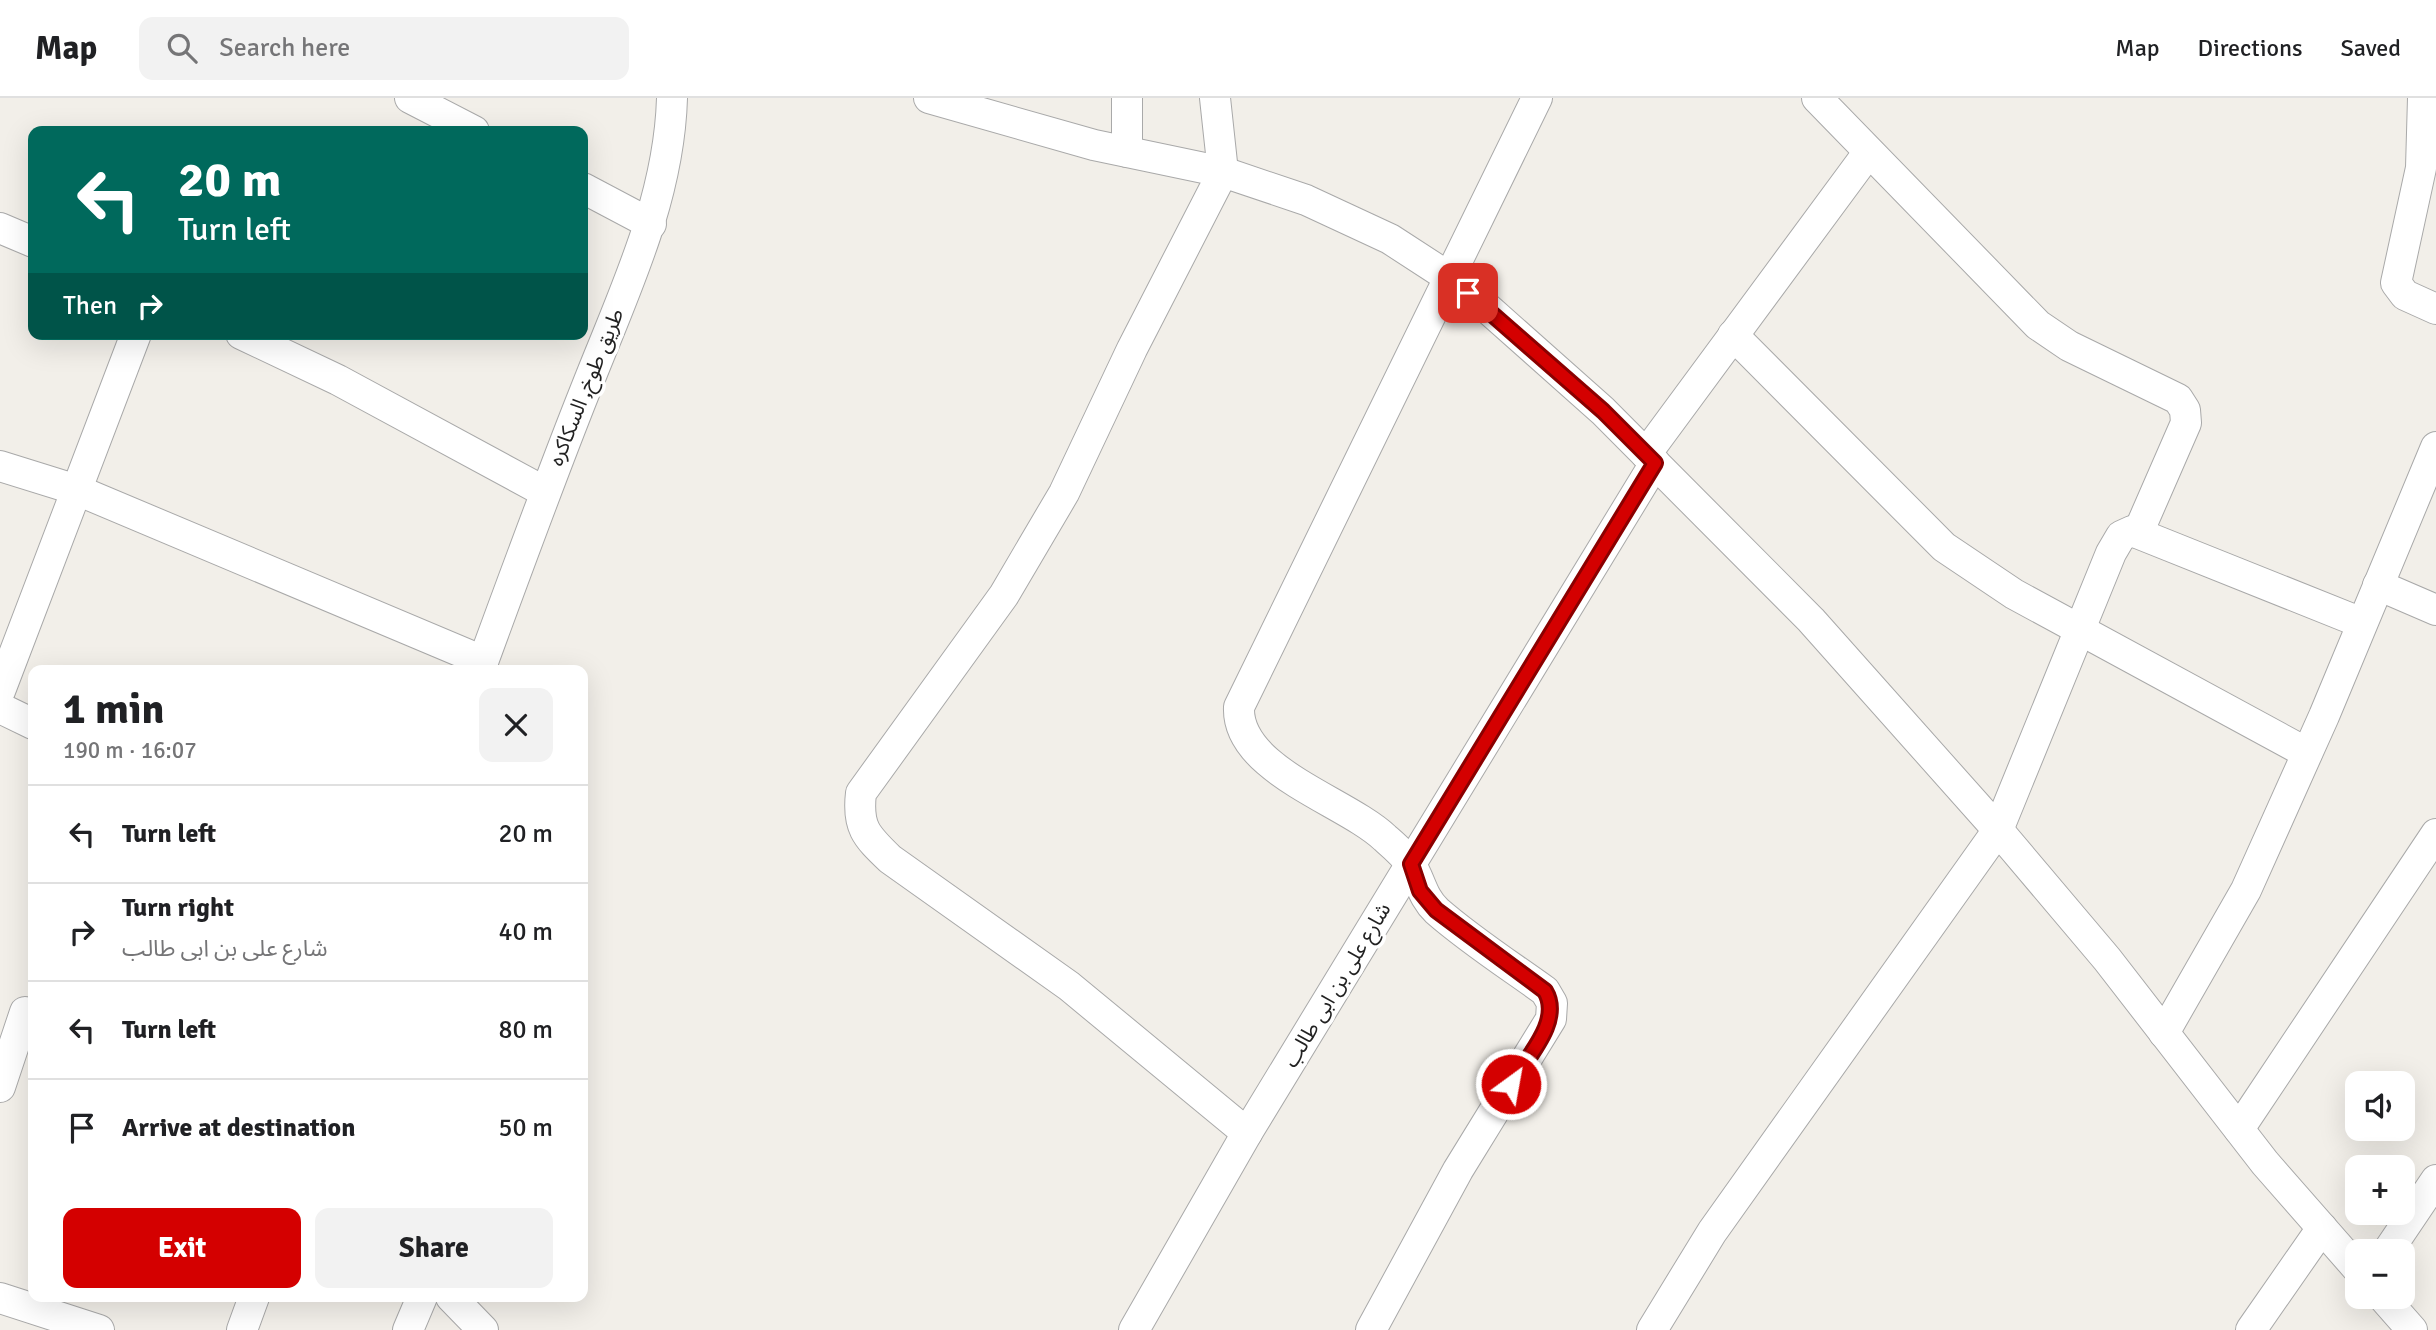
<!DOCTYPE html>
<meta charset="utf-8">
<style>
:root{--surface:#fff;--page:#f2f2f2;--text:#202124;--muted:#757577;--line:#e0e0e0;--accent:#d40000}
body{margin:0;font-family:Signika,"Noto Sans Arabic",sans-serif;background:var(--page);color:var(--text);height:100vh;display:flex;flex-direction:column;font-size:26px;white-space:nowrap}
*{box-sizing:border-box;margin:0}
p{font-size:23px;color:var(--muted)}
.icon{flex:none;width:38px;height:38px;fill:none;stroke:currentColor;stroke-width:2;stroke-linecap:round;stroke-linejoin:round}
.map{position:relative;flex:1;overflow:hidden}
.sheet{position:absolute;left:28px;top:567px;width:560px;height:637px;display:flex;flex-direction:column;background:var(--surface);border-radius:14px;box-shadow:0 7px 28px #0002}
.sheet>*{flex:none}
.top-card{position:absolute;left:28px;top:28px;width:560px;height:214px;border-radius:14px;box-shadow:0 7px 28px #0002;background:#00695c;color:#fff;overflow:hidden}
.controls{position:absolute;left:2345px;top:973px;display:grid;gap:14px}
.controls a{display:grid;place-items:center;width:70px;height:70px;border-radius:14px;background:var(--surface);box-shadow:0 7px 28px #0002;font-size:35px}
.pin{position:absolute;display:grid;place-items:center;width:60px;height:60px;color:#fff;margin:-30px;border-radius:14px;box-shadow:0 4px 10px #0006}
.me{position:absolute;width:77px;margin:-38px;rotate:32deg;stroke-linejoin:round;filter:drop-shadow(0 0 5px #0008)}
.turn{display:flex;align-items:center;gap:24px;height:147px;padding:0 35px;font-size:32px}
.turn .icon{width:91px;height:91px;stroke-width:2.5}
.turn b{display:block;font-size:49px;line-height:60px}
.then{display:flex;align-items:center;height:66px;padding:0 35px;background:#0003;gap:14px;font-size:26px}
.round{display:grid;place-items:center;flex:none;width:74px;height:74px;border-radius:14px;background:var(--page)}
.headline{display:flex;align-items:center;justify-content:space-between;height:119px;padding:0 35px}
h1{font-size:42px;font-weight:700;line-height:52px}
.button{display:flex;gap:14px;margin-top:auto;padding:14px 35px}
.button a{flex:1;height:80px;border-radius:14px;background:var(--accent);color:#fff;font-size:28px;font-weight:700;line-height:80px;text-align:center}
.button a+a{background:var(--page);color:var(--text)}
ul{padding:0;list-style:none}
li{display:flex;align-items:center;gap:21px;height:98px;padding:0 35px;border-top:2px solid var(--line)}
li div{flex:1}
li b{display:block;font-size:26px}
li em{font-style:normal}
header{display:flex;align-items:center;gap:42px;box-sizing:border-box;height:98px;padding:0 35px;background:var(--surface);border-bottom:2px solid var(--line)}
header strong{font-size:33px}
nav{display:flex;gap:38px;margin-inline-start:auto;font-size:24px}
.search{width:490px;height:63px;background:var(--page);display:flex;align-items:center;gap:18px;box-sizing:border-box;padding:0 24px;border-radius:14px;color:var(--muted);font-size:26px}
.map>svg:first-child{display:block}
</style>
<header>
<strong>Map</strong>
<div class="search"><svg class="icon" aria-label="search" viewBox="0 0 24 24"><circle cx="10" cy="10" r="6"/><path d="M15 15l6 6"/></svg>Search here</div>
<nav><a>Map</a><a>Directions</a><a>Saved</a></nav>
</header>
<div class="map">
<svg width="2436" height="1232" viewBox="0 0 2436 1232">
<rect width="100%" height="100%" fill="#f2efe9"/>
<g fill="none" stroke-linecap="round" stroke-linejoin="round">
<defs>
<g id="street">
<path d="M 410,0 L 474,33"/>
<path d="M 929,0 L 1094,47 L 1223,74 L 1306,102 L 1390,141 L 1450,180 L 1486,209 L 1603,313 L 1811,522 L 1998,732 L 2107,861 L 2265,1065 L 2357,1170"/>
<path d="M 1127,0 L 1127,54"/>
<path d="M 1215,0 L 1223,74 L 1132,251 L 1064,395 L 1004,497 L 861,695 C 857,729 866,738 890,761 L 1069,888 L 1247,1035"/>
<path d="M 1817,0 L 2038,227 L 2069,248 L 2178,301 L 2185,312 L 2186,325 L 2138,435"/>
<path d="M 2423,0 L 2421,70 L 2396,185 L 2405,197 L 2436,211"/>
<path d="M 583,90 L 651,126"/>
<path d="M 0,130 L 33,144"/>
<path d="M 241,236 L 338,282 L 545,394"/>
<path d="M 1733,237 L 1944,449 L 2014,496 L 2307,655"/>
<path d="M 1646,356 L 1868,55"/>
<path d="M 0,368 L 77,392 L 483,563"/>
<path d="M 2378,487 L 2436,512"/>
<path d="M 480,572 C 514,479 548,386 585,293 C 622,198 669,104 672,0"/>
<path d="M 0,593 L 136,236"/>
<path d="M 0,610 L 33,626"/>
<path d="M 2164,935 L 2246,792 L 2324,618 L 2436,349"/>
<path d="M 0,989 L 25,914"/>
<path d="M 2239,1031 L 2436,736"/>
<path d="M 2388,1153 L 2436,1082"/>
<path d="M 451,1199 L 483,1232"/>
<path d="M 2383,1199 L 2412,1232"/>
<path d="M 0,1200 L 99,1232"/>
<path d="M 242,1232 L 254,1199"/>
<path d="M 408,1232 L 422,1199"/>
<path d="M 1134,1232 L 1247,1035 L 1655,365"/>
<path d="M 1371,1232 L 1458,1072 L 1551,921 L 1552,905 L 1545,893 C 1509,867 1470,842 1437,813 C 1422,799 1421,783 1411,767 C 1405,757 1393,747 1385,740 C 1346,703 1236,672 1239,609 L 1537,0"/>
<path d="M 1652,1232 L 1712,1134 L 1998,732 L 2111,455 L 2121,438 L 2132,433 L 2362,525"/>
<path d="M 2251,1232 L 2322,1130"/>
</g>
</defs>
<use href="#street" stroke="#a9a9a9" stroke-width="32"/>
<use href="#street" stroke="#fff" stroke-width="30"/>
</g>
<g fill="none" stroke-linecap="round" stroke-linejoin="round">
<defs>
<path id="route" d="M 1468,195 L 1603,313 L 1655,365 L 1411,766 L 1420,793 L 1436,812 L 1545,893 C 1563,923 1527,959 1511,986"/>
</defs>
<use href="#route" stroke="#8a0000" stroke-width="18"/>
<use href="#route" stroke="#d40000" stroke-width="12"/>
</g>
<g text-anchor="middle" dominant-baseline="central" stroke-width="7" stroke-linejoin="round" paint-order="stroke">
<g font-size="21" fill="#222" stroke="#fff">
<text transform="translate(586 289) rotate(-68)">طريق طوخ, السكاكره</text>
<text transform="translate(1337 887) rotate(-59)">شارع على بن ابى طالب</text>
</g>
</g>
</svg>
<div class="controls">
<a><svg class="icon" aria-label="sound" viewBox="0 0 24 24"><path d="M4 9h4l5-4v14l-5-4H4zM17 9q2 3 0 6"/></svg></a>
<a>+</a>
<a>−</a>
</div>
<div class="pin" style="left:1468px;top:195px;background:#d93025"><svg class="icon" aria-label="arrive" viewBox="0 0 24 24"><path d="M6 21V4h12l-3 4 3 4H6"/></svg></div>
<svg class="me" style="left:1511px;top:986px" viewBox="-20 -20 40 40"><circle r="17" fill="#d40000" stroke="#fff" stroke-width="3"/><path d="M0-11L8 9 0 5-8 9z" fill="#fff"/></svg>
<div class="top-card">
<div class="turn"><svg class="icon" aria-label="left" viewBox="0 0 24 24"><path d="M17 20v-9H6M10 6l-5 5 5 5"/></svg><div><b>20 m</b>Turn left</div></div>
<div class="then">Then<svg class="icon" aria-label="right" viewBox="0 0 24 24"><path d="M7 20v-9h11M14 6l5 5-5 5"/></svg></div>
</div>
<section class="sheet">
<div class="headline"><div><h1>1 min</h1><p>190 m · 16:07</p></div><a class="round"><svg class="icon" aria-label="close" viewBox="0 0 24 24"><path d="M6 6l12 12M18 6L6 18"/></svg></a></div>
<ul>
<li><svg class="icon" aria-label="left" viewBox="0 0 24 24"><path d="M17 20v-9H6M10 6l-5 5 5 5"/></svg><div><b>Turn left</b></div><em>20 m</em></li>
<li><svg class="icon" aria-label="right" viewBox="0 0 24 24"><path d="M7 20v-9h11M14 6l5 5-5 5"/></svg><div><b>Turn right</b><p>شارع على بن ابى طالب</p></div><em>40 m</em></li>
<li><svg class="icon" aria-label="left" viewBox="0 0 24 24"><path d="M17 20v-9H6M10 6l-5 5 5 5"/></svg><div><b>Turn left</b></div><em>80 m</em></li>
<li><svg class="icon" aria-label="arrive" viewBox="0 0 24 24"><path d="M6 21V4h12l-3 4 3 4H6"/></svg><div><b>Arrive at destination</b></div><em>50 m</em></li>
</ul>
<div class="button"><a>Exit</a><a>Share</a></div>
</section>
</div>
